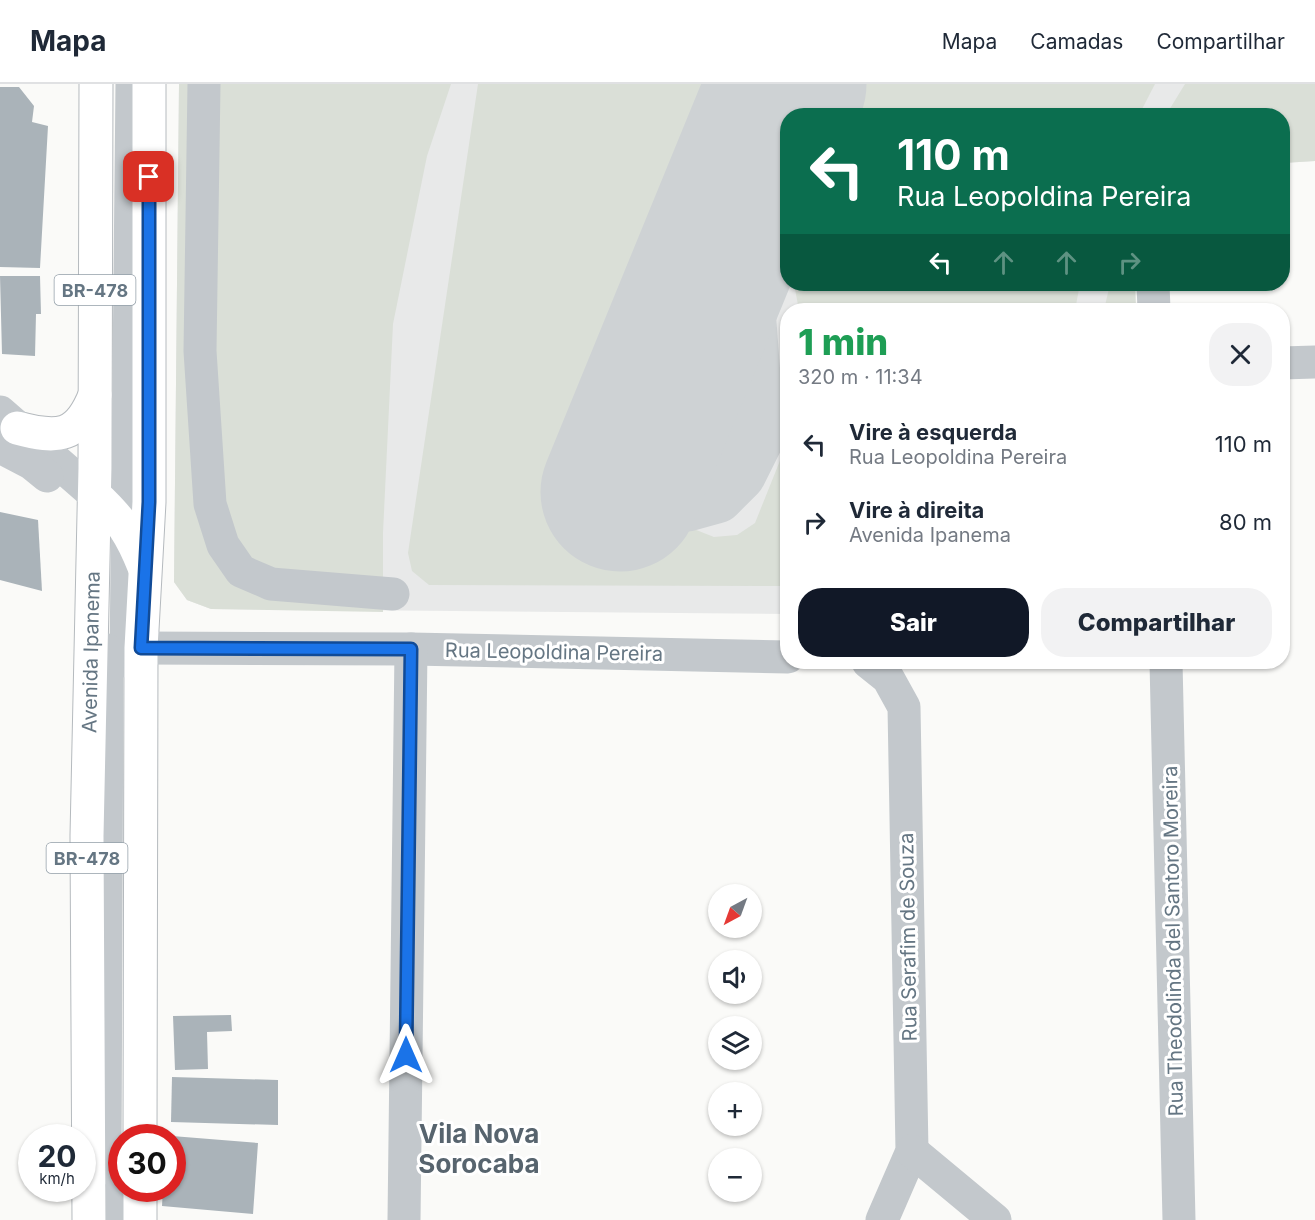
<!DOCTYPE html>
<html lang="pt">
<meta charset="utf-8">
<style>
:root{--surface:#fff;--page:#f2f2f3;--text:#1f2937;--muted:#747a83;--line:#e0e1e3;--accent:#111827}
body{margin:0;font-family:Inter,sans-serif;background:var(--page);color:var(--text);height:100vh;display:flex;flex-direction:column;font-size:22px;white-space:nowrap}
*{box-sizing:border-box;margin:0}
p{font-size:20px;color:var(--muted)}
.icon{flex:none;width:33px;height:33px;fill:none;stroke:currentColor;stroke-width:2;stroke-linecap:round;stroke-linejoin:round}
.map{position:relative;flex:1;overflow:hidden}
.panel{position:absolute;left:780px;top:219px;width:510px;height:366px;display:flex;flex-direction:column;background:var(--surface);border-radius:24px;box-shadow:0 2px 4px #0004}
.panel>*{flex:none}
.guide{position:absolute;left:780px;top:24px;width:510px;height:183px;border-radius:24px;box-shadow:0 2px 4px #0004;background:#0b6e4f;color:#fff;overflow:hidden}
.needle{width:39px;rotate:221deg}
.buttons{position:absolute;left:708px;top:800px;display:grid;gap:12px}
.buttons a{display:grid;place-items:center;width:54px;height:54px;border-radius:50%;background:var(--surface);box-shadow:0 2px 4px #0004;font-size:30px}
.speed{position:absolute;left:18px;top:1040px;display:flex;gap:12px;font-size:30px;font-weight:700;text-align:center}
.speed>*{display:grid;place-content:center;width:78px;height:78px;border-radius:50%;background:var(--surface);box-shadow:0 2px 4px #0004;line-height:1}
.speed small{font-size:15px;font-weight:400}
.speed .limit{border:9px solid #d22;background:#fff;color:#111}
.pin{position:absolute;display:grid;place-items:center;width:51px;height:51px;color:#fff;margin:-26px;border-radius:12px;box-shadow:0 3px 9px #0006}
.me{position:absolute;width:66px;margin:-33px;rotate:0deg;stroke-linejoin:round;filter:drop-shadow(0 0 4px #0008)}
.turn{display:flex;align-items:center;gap:21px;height:126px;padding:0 18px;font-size:27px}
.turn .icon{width:78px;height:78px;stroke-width:2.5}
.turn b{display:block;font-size:42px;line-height:51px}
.lanes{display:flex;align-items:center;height:57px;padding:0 18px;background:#0003;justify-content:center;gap:30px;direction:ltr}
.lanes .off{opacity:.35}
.round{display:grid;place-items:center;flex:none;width:63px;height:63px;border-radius:24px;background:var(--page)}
.headline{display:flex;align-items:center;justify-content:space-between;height:102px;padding:0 18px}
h1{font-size:36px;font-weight:800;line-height:45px;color:#1e9e55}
.action{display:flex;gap:12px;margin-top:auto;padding:12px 18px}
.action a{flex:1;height:69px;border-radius:24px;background:var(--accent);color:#fff;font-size:24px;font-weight:800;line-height:69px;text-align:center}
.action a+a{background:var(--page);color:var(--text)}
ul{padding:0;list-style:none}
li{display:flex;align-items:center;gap:18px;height:78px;padding:0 18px}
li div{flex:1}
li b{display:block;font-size:22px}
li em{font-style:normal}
header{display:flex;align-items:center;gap:36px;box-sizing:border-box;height:84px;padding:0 30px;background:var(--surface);border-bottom:2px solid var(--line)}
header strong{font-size:28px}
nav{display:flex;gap:33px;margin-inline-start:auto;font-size:21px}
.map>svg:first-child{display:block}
</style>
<header>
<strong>Mapa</strong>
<nav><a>Mapa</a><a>Camadas</a><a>Compartilhar</a></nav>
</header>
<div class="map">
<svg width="1315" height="1136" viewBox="0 0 1315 1136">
<rect width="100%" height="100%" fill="#fafaf8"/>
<path fill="#e8e9e9" d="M 179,0 L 1315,0 L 1315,77 L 1283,79 L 1282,32 L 788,32 L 788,200 L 1135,200 L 1136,226 L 788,226 L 787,530 L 211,525 L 187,516 L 174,498 Z"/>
<g fill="#dadfd7">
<path d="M 179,0 L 451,0 L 427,72 L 393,240 L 383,449 L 383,528 L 211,525 L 187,516 L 174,498 Z"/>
<path d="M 478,0 L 724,0 L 723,24 L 714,74 L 580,400 L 714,453 L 737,451 L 755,439 L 787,359 L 787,502 L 429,501 L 412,487 L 408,469 Z"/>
<path d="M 852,0 L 1155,0 L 1139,31 L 839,31 Z"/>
<path d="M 1185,0 L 1315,0 L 1315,77 L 1283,79 L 1282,32 L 1166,31 Z"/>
<path d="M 794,200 L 1080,200 L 1075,226 L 799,226 Z"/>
<path d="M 1110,200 L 1135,200 L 1136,226 L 1104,226 Z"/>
</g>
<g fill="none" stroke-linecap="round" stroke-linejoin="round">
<path stroke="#ced2d4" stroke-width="64" d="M 702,206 L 631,312 L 620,357 L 627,390 L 650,408 L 685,416 L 714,408 L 735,387 L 753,351 L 739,167 L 745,101"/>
<path stroke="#ced2d4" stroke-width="159" d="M 620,408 L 787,0"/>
</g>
<g fill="#aab3b9">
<path d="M 0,3 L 19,3 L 34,22 L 32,38 L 48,42 L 40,184 L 0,183 Z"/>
<path d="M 0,192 L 40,192 L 41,230 L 36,230 L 35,272 L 2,270 Z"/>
<path d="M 0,428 L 38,436 L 42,507 L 0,496 Z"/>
<path d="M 231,931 L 232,947 L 207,948 L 208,985 L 175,986 L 173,932 Z"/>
<path d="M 172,993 L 278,996 L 278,1041 L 171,1038 Z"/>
<path d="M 172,1052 L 258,1059 L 253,1130 L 162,1122 L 163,1104 L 172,1104 Z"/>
</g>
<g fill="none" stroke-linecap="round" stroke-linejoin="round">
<defs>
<g id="major">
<path d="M 17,344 C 58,355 78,354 95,311"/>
<path d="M 95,411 C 121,435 131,450 144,483"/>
<path d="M 140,1053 L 141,564 L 149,418 L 149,0"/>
<path id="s1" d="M 89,1136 L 87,752 L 95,384 L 96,0"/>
<path d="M 140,1136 L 140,1104"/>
</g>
</defs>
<use href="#major" stroke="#b5babe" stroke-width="35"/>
<g stroke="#c3c8cc" stroke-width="33">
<path d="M 204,0 L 200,267 L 210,420 L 223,461 L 241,487 L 271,500 L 393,510"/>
<path d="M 1153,200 L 1154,226"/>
<path d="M 1282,279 L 1315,278"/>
<path d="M 0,328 L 95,411"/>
<path d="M 0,363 L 31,379 L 47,392"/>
<path d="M 141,564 L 411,565 L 788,573"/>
<path d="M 126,577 L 132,0"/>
<path d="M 868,578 L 888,594 L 904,623 L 912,1067 L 882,1136"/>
<path d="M 1166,578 L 1179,1136"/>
<path d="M 912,1067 L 995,1136"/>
<path d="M 105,1084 L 107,566"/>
<path d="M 122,1136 L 122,1104"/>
<path d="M 404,1136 L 411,565"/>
</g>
<use href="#major" stroke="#fff" stroke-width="33"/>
</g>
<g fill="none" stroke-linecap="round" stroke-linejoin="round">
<defs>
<path id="route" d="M 149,93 L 149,418 L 141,564 L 411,565 L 406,971"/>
</defs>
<use href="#route" stroke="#114b97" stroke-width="15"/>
<use href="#route" stroke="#1a73e8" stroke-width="10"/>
</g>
<g text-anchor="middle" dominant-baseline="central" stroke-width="6" stroke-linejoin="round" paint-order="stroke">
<g fill="#fff" stroke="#939fa8" stroke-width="1.5">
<rect x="54.5" y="191" width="81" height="30" rx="4.5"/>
<rect x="46.5" y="759" width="81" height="30" rx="4.5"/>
</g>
<g font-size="18" font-weight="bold" fill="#657683">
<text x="95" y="206">BR-478</text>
<text x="87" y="774">BR-478</text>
</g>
<g font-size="20" fill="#657683" stroke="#fff">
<text stroke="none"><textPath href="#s1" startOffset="568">Avenida Ipanema</textPath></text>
<text transform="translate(554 568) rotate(1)">Rua Leopoldina Pereira</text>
<text transform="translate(908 853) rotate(-91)">Rua Serafim de Souza</text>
<text transform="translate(1173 857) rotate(-91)">Rua Theodolinda del Santoro Moreira</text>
</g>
<g font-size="26" font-weight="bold" fill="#57646e" stroke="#fff">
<text x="479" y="1049">Vila Nova<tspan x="479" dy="30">Sorocaba</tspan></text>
</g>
</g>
</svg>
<div class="buttons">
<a><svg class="needle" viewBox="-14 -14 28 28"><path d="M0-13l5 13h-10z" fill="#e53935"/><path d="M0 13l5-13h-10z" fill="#747a83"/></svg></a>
<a><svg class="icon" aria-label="sound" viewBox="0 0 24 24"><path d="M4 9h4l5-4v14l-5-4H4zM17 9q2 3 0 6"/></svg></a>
<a><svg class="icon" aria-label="layers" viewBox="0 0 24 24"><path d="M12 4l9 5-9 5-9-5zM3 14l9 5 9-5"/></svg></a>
<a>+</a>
<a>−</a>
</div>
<div class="speed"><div>20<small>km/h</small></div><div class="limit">30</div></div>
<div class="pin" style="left:149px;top:93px;background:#d93025"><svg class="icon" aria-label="arrive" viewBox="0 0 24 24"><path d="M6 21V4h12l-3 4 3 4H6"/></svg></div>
<svg class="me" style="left:406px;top:971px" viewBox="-20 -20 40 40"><path d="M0-17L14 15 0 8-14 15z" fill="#1a73e8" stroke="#fff" stroke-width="4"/></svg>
<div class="guide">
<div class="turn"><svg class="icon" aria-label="left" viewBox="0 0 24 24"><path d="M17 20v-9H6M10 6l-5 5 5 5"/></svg><div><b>110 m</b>Rua Leopoldina Pereira</div></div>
<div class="lanes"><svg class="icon" aria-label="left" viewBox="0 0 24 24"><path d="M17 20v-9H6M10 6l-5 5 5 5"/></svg><svg class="icon off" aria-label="ahead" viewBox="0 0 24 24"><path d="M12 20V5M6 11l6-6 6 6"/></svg><svg class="icon off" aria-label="ahead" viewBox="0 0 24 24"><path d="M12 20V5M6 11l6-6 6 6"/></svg><svg class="icon off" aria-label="right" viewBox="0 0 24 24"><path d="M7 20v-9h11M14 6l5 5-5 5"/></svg></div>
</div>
<section class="panel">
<div class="headline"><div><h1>1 min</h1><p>320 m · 11:34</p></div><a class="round"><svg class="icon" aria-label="close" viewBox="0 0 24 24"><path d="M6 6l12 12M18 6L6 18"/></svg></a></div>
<ul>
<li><svg class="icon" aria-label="left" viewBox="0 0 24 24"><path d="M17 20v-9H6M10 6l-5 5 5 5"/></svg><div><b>Vire à esquerda</b><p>Rua Leopoldina Pereira</p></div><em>110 m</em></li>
<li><svg class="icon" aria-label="right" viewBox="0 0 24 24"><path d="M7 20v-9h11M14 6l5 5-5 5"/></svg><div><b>Vire à direita</b><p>Avenida Ipanema</p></div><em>80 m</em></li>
</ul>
<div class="action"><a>Sair</a><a>Compartilhar</a></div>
</section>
</div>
